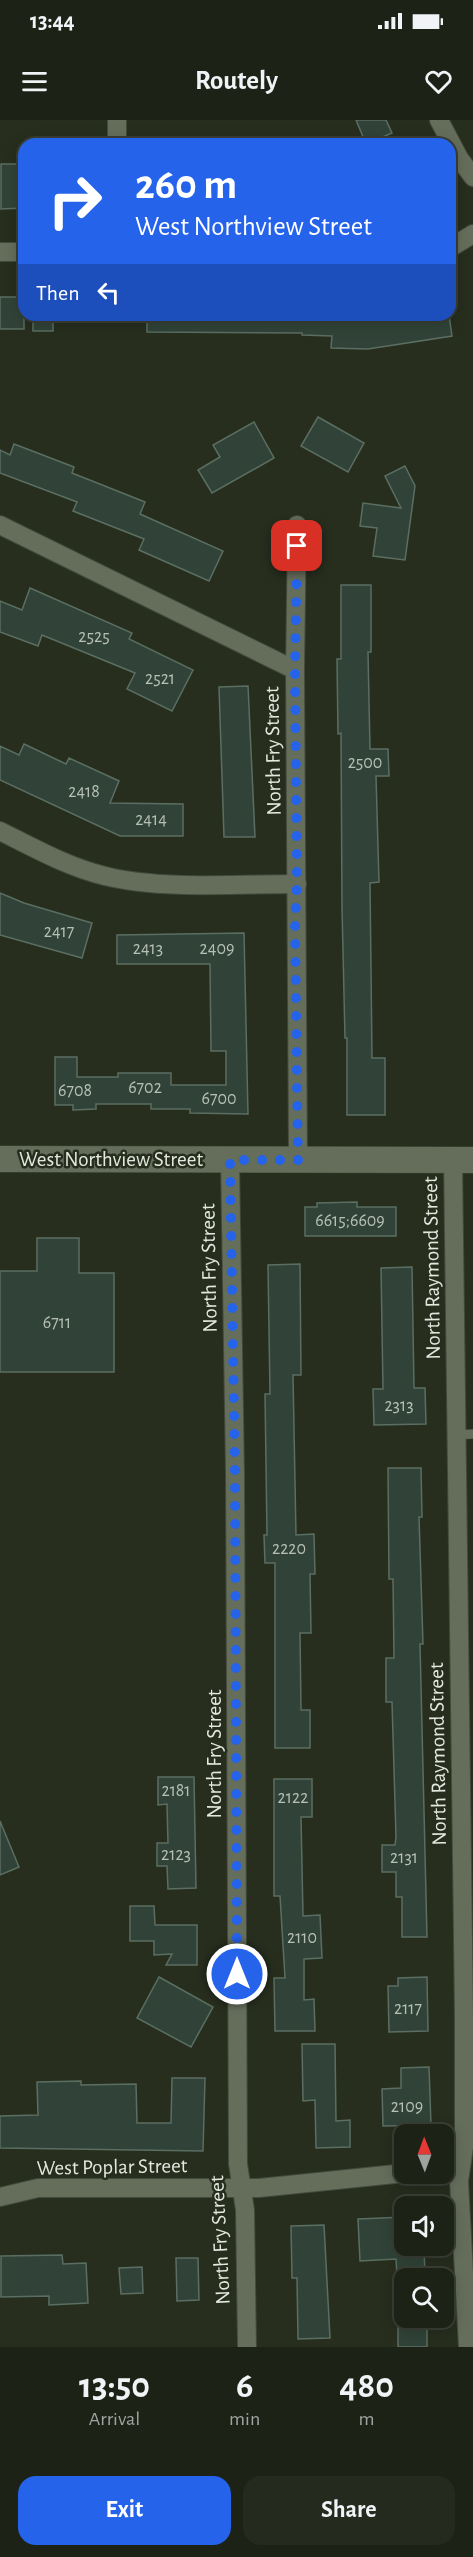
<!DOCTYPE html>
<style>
:root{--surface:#1d2216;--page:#252a1f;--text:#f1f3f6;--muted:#a0a4a1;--line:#3b3f35;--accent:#2563eb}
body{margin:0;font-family:"Alegreya Sans",sans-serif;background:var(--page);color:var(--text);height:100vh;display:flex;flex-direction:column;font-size:22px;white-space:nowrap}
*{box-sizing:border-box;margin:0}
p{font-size:20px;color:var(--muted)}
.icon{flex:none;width:33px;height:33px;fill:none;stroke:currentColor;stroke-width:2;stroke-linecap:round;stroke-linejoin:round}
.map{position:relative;height:2227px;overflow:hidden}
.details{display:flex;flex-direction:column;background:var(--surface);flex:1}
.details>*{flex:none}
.top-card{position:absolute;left:18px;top:18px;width:438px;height:183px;border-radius:18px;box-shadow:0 3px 15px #0003,0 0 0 2px var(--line);background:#2563eb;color:#fff;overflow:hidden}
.needle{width:39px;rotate:359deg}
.tools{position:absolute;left:394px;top:2004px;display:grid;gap:12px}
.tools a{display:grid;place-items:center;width:60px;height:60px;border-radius:12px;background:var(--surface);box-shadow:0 3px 15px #0003,0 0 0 2px var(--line);font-size:30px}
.pin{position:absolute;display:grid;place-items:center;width:51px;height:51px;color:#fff;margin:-26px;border-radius:12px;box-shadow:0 3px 9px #0006}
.me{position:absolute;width:66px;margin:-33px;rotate:0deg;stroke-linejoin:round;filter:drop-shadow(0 0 4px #0008)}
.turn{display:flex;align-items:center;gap:21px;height:126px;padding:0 18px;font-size:27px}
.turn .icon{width:78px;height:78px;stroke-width:2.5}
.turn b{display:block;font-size:42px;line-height:51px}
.then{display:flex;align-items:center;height:57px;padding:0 18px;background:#0003;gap:12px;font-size:22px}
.eta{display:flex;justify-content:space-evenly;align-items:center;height:102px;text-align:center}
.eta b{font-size:36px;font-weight:700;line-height:42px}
.cta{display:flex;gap:12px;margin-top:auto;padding:12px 18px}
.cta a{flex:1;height:69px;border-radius:18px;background:var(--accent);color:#fff;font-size:24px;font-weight:700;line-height:69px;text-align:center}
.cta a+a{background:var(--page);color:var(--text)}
.status{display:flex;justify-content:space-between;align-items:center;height:42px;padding:0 30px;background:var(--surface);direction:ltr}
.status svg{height:16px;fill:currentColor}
header{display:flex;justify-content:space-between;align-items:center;height:78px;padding:0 18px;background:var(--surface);font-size:27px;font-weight:700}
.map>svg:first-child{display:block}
</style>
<div class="status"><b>13:44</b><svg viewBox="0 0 49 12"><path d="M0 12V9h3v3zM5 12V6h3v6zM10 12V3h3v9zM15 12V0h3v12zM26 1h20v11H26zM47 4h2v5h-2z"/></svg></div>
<header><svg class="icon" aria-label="menu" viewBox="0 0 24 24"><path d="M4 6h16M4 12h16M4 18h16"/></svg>Routely<svg class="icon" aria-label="heart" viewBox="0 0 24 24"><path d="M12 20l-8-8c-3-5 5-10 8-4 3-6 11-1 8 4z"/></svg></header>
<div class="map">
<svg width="473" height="2227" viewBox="0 0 473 2227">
<rect width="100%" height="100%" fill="#272e1e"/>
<g fill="#314338" stroke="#5b6e62" stroke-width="1.5">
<path d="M 356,0 L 386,0 L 392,13 L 366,24 Z"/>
<path d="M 1,44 L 24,44 L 24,88 L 1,89 Z"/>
<rect x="0" y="177" width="24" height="32"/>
<rect x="33" y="195" width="20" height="16"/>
<path d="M 147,195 L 449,195 L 452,216 L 368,229 L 331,228 L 332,216 L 302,215 L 302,213 L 147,212 Z"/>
<path d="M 318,297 L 364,323 L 348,352 L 301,326 Z"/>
<path d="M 254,302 L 274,338 L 212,373 L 198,350 L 220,337 L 213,325 Z"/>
<path d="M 14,324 L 74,347 L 72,353 L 145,382 L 140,394 L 223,431 L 209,461 L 139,430 L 144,419 L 73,391 L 77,382 L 0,353 L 0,330 L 10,335 Z"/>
<path d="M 405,346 L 415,366 L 405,440 L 373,436 L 377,408 L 360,406 L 363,383 L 401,388 L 385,356 Z"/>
<path d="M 341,465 L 371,465 L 371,532 L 368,532 L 370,629 L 388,629 L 389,656 L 376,656 L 379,762 L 370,763 L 372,938 L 385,938 L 385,995 L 347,995 L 347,918 L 345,918 L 342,788 L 341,613 L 338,614 L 337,539 L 341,539 Z"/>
<path d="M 30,468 L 132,513 L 129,519 L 193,550 L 172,591 L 127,569 L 135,553 L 42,515 L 38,526 L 0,512 L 0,481 L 22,490 Z"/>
<path d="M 248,566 L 255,717 L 224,717 L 219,567 Z"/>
<path d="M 24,624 L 66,644 L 69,638 L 119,661 L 110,683 L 183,684 L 183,716 L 120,716 L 0,660 L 0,626 L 19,635 Z"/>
<path d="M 0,773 L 24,783 L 92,803 L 82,838 L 0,815 Z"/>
<path d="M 244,813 L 248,994 L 190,993 L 190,989 L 151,989 L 151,984 L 96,984 L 96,989 L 73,990 L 73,985 L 55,985 L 55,937 L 77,937 L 77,957 L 118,957 L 118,953 L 171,953 L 171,965 L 226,965 L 226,931 L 211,931 L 210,844 L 117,844 L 117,815 Z"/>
<path d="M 357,1082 L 357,1087 L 396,1087 L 396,1116 L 305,1116 L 305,1087 L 317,1087 L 317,1083 Z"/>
<path d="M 37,1118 L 79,1118 L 79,1153 L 114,1153 L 114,1252 L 0,1252 L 0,1151 L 37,1151 Z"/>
<path d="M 300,1144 L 301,1255 L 293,1255 L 296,1415 L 314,1414 L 315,1454 L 310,1454 L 311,1513 L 300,1513 L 301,1590 L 310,1590 L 310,1628 L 275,1628 L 275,1443 L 265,1443 L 264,1415 L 267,1415 L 265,1274 L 270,1274 L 268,1145 Z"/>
<path d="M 412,1147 L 414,1268 L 425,1268 L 426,1304 L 374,1305 L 373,1269 L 383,1269 L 381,1148 Z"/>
<path d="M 388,1348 L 421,1348 L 422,1397 L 419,1397 L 423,1524 L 420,1524 L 427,1817 L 402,1817 L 402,1777 L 396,1777 L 396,1752 L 382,1752 L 382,1725 L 395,1725 L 396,1717 L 392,1582 L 386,1582 L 386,1538 L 394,1538 L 393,1459 L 389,1459 Z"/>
<path d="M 158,1657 L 194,1657 L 196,1768 L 168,1769 L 167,1746 L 157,1746 L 157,1723 L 168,1723 L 167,1684 L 158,1685 Z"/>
<path d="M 274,1659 L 312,1659 L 312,1697 L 301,1697 L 303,1796 L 320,1795 L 322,1838 L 304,1839 L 304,1880 L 314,1879 L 315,1911 L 275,1911 L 274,1858 L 285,1858 L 280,1776 L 274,1776 Z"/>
<path d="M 0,1701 L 19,1747 L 0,1755 Z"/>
<path d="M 130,1786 L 154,1786 L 155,1805 L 197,1805 L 197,1845 L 166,1845 L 172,1834 L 154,1835 L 154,1821 L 130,1821 Z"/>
<path d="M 159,1857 L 213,1887 L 191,1927 L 137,1898 Z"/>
<path d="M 427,1857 L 428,1911 L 389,1912 L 388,1866 L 398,1866 L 398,1858 Z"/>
<path d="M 302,1924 L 335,1924 L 336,2001 L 350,2000 L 350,2027 L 316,2028 L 315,1980 L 303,1981 Z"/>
<path d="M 429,1947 L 431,2005 L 383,2006 L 382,1969 L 401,1968 L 401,1948 Z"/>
<path d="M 172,1958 L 205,1958 L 203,2031 L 0,2028 L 0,1996 L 38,1995 L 37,1962 L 81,1961 L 81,1965 L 136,1964 L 137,2003 L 171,2003 Z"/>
<path d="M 405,2097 L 405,2126 L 424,2126 L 425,2158 L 397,2158 L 396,2139 L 360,2141 L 358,2099 Z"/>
<path d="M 324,2105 L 330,2218 L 298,2219 L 297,2158 L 292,2158 L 291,2106 Z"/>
<path d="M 62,2135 L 63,2144 L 86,2143 L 88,2183 L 49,2185 L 49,2176 L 1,2177 L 1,2136 Z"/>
<path d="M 176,2138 L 198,2138 L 199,2180 L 177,2181 Z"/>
<path d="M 142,2147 L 143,2173 L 121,2174 L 119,2148 Z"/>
<rect x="398" y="2198" width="29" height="29"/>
</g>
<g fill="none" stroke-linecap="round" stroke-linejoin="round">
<defs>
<path id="lane" d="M 457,1315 L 473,1314"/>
<g id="street">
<path d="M 117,0 L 117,24"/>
<path d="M 439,0 L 459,38 L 473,57"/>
<path d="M 450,128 L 473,114"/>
<path d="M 0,132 L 24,132"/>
<path d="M 0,405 L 295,550 L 298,1040"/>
<path d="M 295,550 L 297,405"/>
<path d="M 0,711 C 34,728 68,747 105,756 C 161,770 239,764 297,764"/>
<path d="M 230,1040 L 235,1353 L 238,2044 L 245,2090 L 247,2227"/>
<path d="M 453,1040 L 464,1898 L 464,2027 L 459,2061 L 468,2227"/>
<path d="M 0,2077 L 38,2068 L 259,2068 L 405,2053"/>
</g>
<path id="secondary" d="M 0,1039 L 473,1040"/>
</defs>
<use href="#lane" stroke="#43493b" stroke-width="10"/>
<use href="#street" stroke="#43493b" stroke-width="20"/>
<use href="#secondary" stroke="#43493b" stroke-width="27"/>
<use href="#lane" stroke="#656d5b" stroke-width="9"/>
<use href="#street" stroke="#656d5b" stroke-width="18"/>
<use href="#secondary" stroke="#656d5b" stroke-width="26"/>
</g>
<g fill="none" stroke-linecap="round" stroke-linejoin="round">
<path stroke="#2563eb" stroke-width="10" stroke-dasharray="0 18" d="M 237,1854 L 235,1353 L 230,1040 L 298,1040 L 295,802 L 297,764 L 295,550 L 297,426"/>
</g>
<g text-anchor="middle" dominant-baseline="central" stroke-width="5" stroke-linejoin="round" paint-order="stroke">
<g font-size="18" fill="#b7c0b5">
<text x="94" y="517">2525</text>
<text x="160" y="559">2521</text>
<text x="365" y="643">2500</text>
<text x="84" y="672">2418</text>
<text x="151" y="700">2414</text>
<text x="59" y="812">2417</text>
<text x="148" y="829">2413</text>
<text x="217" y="829">2409</text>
<text x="145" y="968">6702</text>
<text x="75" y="971">6708</text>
<text x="219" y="979">6700</text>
<text x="350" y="1101">6615;6609</text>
<text x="57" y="1203">6711</text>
<text x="399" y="1286">2313</text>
<text x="289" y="1429">2220</text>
<text x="176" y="1671">2181</text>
<text x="293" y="1678">2122</text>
<text x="176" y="1735">2123</text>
<text x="404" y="1738">2131</text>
<text x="302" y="1818">2110</text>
<text x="408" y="1889">2117</text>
<text x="407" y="1987">2109</text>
</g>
<g font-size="21" fill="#e4e9df" stroke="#272e1e">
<text transform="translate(273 631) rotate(-91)">North Fry Street</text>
<text x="111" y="1039">West Northview Street</text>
<text transform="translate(209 1148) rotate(-91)">North Fry Street</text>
<text transform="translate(432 1148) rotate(-91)">North Raymond Street</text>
<text transform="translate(214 1634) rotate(-90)">North Fry Street</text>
<text transform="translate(438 1634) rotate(-91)">North Raymond Street</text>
<text transform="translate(112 2047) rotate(-1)">West Poplar Street</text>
<text transform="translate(220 2120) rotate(-93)">North Fry Street</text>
</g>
</g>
</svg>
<div class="tools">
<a><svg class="needle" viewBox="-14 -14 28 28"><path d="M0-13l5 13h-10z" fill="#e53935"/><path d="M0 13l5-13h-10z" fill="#a0a4a1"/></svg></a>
<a><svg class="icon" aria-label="sound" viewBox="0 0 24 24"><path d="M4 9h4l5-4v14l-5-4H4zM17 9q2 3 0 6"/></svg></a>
<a><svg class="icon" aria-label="search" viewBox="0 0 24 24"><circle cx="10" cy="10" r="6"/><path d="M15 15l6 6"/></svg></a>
</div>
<div class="pin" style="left:297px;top:426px;background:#d93025"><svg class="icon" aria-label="arrive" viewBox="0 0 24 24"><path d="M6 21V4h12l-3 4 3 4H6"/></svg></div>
<svg class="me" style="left:237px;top:1854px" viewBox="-20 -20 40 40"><circle r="17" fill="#2563eb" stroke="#fff" stroke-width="3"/><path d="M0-11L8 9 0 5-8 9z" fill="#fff"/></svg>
<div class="top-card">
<div class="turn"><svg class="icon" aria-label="right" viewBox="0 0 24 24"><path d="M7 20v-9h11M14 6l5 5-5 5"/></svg><div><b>260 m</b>West Northview Street</div></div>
<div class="then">Then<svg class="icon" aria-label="left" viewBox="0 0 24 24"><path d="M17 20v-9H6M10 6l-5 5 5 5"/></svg></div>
</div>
</div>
<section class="details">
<div class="eta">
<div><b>13:50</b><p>Arrival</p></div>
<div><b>6</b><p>min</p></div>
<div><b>480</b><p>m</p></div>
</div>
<div class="cta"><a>Exit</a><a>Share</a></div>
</section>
